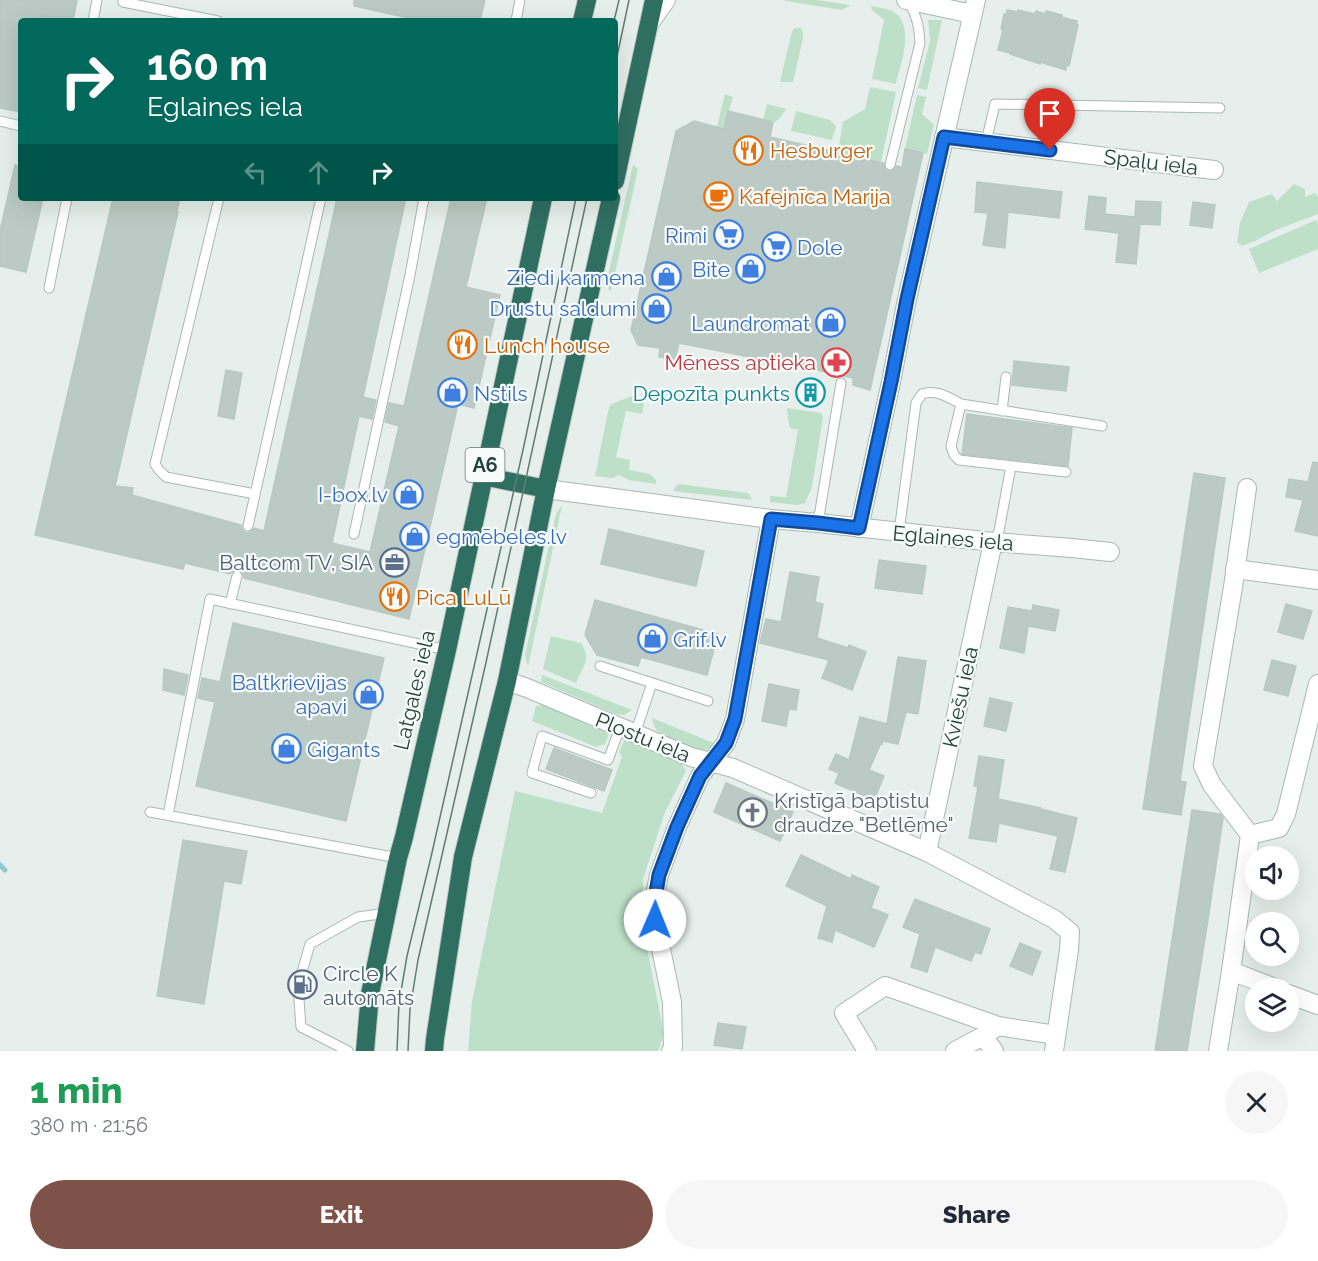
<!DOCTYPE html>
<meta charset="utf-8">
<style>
:root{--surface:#fff;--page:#f6f6f7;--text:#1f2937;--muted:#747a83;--accent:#7f5249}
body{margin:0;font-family:Raleway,sans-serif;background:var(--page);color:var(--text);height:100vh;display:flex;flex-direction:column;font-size:22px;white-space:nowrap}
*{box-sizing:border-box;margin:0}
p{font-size:20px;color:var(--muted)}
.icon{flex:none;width:33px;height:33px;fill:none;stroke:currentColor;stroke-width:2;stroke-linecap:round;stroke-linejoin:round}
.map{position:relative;height:1051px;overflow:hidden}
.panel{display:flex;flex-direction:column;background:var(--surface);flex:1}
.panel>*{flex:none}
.hud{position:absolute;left:18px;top:18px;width:600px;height:183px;border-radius:6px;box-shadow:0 6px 24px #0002;background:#00695c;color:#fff;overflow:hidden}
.tools{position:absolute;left:1245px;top:846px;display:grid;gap:12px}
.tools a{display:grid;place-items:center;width:54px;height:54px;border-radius:50%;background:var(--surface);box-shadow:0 6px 24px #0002;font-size:30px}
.pin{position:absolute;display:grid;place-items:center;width:51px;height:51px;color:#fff;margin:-62px -26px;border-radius:50% 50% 50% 0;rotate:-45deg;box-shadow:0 0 6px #0007}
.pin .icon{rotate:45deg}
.me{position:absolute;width:66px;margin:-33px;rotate:1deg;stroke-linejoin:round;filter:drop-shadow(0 0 4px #0008)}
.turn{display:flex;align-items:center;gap:21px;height:126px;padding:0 30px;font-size:27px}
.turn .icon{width:78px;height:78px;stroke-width:2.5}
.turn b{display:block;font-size:42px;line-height:51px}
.lanes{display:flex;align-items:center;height:57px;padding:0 30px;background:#0003;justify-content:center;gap:30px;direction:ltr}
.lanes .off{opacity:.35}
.round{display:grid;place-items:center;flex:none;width:63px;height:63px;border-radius:32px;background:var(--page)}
.summary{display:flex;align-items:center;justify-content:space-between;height:102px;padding:0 30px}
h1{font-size:36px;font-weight:800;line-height:45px;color:#1e9e55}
.action{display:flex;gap:12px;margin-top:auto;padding:12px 30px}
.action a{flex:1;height:69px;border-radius:36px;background:var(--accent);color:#fff;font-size:24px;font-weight:800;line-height:69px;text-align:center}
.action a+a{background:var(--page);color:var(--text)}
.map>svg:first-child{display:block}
</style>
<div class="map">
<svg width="1318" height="1051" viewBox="0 0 1318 1051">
<rect width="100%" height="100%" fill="#e6efeb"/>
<g fill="#bfe0c8">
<path d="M 785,0 L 816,0 L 851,5 L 842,10 L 786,1 Z"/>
<path d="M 871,6 C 877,7 884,8 890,10 C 917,22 901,63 896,84 L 872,79 L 884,20 L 872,10 Z"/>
<path d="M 928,20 L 942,20 L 927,90 L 918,88 L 930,41 Z"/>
<path d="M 795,28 L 801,28 L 803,32 L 803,38 L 793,82 L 780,82 L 792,31 Z"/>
<path d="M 870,87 L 896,92 L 881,162 L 838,152 L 843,122 L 865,109 Z"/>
<path d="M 725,94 L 733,97 L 729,111 L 728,111 L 724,129 L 717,127 Z"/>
<path d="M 917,95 L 926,97 L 922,114 L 934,125 L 927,154 L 905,149 Z"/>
<path d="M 767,104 L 786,109 L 780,118 L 775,122 L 763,120 Z"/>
<path d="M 796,111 L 830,120 L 836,126 L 832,140 L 791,131 Z"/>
<path d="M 633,165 L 638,169 L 611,291 L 609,290 L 606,284 Z"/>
<path d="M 1294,184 L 1305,189 L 1305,197 L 1315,193 L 1318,197 L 1318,214 L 1276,230 L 1255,241 L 1242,246 L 1237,242 L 1240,223 L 1249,202 L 1272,194 L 1277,201 Z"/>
<path d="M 1316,220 L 1318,224 L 1318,249 L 1259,273 L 1249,249 Z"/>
<path d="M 635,395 L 644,403 L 642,414 L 626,411 L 616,457 L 630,460 L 629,470 L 650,474 L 656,480 L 656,484 L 629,480 L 619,475 L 612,478 L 595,476 L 609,407 L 612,404 Z"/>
<path d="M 787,408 L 821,413 L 823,417 L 812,487 L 805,503 L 798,505 L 770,502 L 770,496 L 786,497 L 798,430 L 790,428 L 789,425 Z"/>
<path d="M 679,484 L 747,493 L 750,495 L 752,500 L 673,491 L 676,486 Z"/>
<path d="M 562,505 L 528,667 L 525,655 L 556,514 Z"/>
<path d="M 551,636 L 581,643 C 592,660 583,666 576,683 L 543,669 Z"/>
<path d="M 542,675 L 632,710 L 624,715 L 616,714 L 541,682 Z"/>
<path d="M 544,705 L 603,728 L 609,734 L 605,744 L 596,747 L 532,721 L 536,706 Z"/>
<path d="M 652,718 L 716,744 C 712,747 708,750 702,750 C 692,751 671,738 660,733 C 655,729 653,725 652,718 Z"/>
<path d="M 625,738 L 679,759 L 686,771 L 665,812 L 643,879 L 643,928 L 664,1034 L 658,1051 L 468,1051 L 472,1002 L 515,791 L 602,813 L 622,757 L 619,752 Z"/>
</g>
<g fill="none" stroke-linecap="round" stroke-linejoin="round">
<path stroke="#8ec9d4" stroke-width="5" d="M 0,865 L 5,870"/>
</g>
<g fill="#bbcac4" stroke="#b8c9c2" stroke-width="1.5">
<path d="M 0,0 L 77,0 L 73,21 L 21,21 L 21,112 L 0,108 Z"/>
<path d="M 354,0 L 485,0 L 480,21 L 422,21 L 354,6 Z"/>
<path d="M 1007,10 L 1018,12 L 1018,10 L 1035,14 L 1036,11 L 1045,14 L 1046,11 L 1062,15 L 1061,17 L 1077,21 L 1076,25 L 1078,25 L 1069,66 L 1066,65 L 1066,70 L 1040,62 L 1040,64 L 1010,54 L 1010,53 L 998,50 L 1003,30 L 1001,29 L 1004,14 L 1006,15 Z"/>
<path d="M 728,111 L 773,122 L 770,137 L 884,163 L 885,169 L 889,172 L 894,170 L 897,166 L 902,168 L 905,149 L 923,153 L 870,390 L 853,385 L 853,378 L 822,371 L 679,343 L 675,360 L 659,357 L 660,348 L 638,345 L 631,330 L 676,131 L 694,121 L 724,129 Z"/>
<path d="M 15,165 L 21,166 L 21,198 L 43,198 L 26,272 L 0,266 L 0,231 Z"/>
<path d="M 977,182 L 1062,192 L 1059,218 L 1008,212 L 1005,248 L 983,245 L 988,213 L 975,212 Z"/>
<path d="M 1089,196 L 1106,198 L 1105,214 L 1135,217 L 1136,201 L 1161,202 L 1160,225 L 1140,224 L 1136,264 L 1116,262 L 1119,233 L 1085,229 Z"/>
<path d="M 113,198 L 180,198 L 177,211 L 178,212 L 115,486 L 133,488 L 132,495 L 241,525 L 243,531 L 247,533 L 251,532 L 254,528 L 264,531 L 337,198 L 386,198 L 405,202 L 363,397 L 376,400 L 372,419 L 359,416 L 332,543 L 370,552 L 399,426 L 385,422 L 389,403 L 404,406 L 451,198 L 469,198 L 486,202 L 466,287 L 500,295 L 474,408 L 458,404 L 409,619 L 244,578 L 242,572 L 238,569 L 233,571 L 230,574 L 185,563 L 183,569 L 35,535 Z"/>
<path d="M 1193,202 L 1215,205 L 1212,228 L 1190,225 Z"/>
<path d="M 1014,361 L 1069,367 L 1066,391 L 1012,385 Z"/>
<path d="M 226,370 L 242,373 L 234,419 L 218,416 Z"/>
<path d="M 967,414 L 1072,428 L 1068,466 L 962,454 Z"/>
<path d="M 1313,462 L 1318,463 L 1318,536 L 1295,531 L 1303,500 L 1286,497 L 1289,479 L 1308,482 Z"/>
<path d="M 1194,473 L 1225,478 L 1180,781 L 1186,782 L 1181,815 L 1143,809 Z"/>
<path d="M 609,529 L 704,551 L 696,586 L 601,564 Z"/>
<path d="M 879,560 L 926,566 L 922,594 L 875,588 Z"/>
<path d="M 790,572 L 819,577 L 815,602 L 823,604 L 817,638 L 848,648 L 849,645 L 866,652 L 852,690 L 822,678 L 829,660 L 760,643 L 766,619 L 781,622 Z"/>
<path d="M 595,600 L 718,634 L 707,675 L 641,657 L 638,666 L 597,655 L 585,635 Z"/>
<path d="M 1286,604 L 1312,611 L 1303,639 L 1278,632 Z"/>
<path d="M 1033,605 L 1059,610 L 1055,631 L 1028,626 L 1024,653 L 1000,648 L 1008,607 L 1032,611 Z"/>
<path d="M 233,623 L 384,658 L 346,821 L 196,786 L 215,702 L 198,698 L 202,678 L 220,682 Z"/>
<path d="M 898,657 L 926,661 L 918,714 L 906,712 L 898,744 L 883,741 L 882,744 L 881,743 L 869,770 L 884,776 L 874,800 L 835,783 L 839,773 L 829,769 L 836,754 L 849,760 L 860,717 L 887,724 Z"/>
<path d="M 1272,660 L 1296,666 L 1288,696 L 1264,690 Z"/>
<path d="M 164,669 L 188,675 L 184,695 L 163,690 Z"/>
<path d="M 769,684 L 799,690 L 796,710 L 789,709 L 786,726 L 762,721 Z"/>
<path d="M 990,698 L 1012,703 L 1006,731 L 984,726 Z"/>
<path d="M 554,748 L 612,770 L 604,791 L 546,769 Z"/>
<path d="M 979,756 L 1004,760 L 998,799 L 1041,808 L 1041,809 L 1077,818 L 1065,872 L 1050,869 L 1058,836 L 999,823 L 996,842 L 969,838 L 978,787 L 974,786 Z"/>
<path d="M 726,783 L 793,812 L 780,841 L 714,812 Z"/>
<path d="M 1192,810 L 1220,814 L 1223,818 L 1207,926 L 1187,1051 L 1155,1051 Z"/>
<path d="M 183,840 L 247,851 L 241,884 L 224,881 L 204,1004 L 157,996 Z"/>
<path d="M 801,855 L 851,879 L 852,875 L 879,887 L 871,908 L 888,915 L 874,947 L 835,930 L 832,942 L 818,938 L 827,906 L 786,886 Z"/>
<path d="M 915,899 L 990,929 L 981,954 L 975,952 L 971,961 L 935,947 L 927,972 L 911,967 L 920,934 L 903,927 Z"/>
<path d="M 1020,943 L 1041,952 L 1032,975 L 1010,966 Z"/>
<path d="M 718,1023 L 746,1027 L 742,1049 L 714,1045 Z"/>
</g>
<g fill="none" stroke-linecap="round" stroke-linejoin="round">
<defs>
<g id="lane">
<path d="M 123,0 L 123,2 L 218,21"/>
<path d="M 93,21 L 97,0"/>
<path d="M 516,21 L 520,0"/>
<path d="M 0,121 L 21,126"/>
<path d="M 986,142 L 995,104 L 1220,108"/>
<path d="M 890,165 L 920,43 C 919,27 917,16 909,2"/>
<path d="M 219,198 L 155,464 L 159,470 L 166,477 L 255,494"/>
<path d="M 49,288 L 67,198"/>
<path d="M 961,404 L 951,446 L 954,455 L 959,460 L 1066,472"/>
<path d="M 1002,411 L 1006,377"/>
<path d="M 818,523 L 841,383"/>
<path d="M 248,526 L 321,198"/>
<path d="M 899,532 L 916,403 L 922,394 C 936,389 948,397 961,404 L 1102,426"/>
<path d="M 354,534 L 410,275 L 424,198"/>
<path d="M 993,542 L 999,531 L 1011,466"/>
<path d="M 230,604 L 237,576"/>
<path d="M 600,666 L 708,701"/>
<path d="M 635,734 L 652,683"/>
<path d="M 591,793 L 532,773 L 542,736 L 608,760 L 620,728"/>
<path d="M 150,812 L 398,858"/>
<path d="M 168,815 L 210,599 L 447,650"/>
<path d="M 348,1051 L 301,1027 L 298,986 L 310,944 L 358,917 L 387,913"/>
</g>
<g id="street">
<path d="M 906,0 L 972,14"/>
<path d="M 649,24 L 666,0"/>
<path d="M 944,137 L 1214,170"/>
<path d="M 1247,488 L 1233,587 L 1203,766 L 1212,785 L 1250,835"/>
<path d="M 546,489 L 771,519 L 818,523 L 993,542 L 1072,548 L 1110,552"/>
<path d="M 859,528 L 891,382 L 907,299 L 976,0"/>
<path d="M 1235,569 L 1318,580"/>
<path d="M 507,681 L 527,688 L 691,757 L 733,768 L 927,852 L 1054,919 L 1070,932 L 1069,950 L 1054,1051"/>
<path d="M 1250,835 L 1279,828 L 1286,814 L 1318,684"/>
<path d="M 927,852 L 993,542"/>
<path d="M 1231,971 L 1275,988"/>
<path d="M 1288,994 L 1318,1005"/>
<path d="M 983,1036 L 994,1051"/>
<path d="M 671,1051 L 673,1047 L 672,1002 L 655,920 L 654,904 L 656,890 L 659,875 L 677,827 L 700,776 L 726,743 L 735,719 L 771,519"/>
<path d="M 867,1051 L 844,1013 L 885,986 L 998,1026"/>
<path d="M 955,1051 L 983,1036 L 998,1026 L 1056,1035"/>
<path d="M 1218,1051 L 1231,971 L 1250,835"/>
</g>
<g id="highway">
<path d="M 582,21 L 587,0"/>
<path d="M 615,181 L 654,0"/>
<path d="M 483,476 L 546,489"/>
<path d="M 365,1051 L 370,994 L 398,858 L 404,837 L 447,650 L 543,198"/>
<path d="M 434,1051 L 435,1039 L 463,857 L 507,681 L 546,489 L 611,198"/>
</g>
</defs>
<use href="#lane" stroke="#a8b8b2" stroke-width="11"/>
<use href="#street" stroke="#a8b8b2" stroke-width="20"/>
<use href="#highway" stroke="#c2cac8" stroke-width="20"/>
<use href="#lane" stroke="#fff" stroke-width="9"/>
<use href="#street" stroke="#fff" stroke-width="18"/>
<use href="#highway" stroke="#2f6f62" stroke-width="18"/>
<g stroke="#5f7d75" stroke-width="1.5">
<path d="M 614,21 L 619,0"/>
<path d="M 615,66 L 629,0"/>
<path d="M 397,1051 L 399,1003 L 407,956 L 431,857 L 523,450 L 576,198"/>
<path d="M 408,1051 L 410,1009 L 418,960 L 485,667 L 587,198"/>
</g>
</g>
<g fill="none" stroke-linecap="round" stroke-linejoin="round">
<defs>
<path id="route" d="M 655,920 L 654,904 L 659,875 L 677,827 L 700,776 L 726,743 L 735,719 L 771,519 L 818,523 L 859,528 L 891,382 L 907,299 L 944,137 L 1050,150"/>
</defs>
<use href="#route" stroke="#114b97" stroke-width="15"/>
<use href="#route" stroke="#1a73e8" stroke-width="10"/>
</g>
<defs>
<symbol id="restaurant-ring" viewBox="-11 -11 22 22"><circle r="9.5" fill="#f7fbf9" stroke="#e8710a" stroke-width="1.5"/><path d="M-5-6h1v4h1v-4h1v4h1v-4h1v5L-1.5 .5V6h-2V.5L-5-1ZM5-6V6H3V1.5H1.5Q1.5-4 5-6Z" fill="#e8710a"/></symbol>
<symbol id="cafe-ring" viewBox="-11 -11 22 22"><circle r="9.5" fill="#f7fbf9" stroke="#e8710a" stroke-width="1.5"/><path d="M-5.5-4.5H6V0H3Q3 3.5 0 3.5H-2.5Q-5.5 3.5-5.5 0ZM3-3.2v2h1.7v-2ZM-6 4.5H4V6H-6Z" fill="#e8710a"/></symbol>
<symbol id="supermarket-ring" viewBox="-11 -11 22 22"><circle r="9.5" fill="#f7fbf9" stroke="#3f7fe0" stroke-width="1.5"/><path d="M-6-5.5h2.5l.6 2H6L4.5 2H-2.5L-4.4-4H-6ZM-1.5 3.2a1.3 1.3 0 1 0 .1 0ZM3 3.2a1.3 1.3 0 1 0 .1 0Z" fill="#3f7fe0"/></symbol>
<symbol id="shop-ring" viewBox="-11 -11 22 22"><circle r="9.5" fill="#f7fbf9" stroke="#3f7fe0" stroke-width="1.5"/><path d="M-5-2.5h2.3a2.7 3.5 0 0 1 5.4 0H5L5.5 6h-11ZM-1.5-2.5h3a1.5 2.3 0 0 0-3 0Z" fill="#3f7fe0"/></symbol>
<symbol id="pharmacy-ring" viewBox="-11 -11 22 22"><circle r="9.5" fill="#f7fbf9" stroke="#e0444e" stroke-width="1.5"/><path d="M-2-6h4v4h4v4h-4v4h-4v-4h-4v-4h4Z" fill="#e0444e"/></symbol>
<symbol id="building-ring" viewBox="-11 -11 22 22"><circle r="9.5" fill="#f7fbf9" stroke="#0f9aa8" stroke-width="1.5"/><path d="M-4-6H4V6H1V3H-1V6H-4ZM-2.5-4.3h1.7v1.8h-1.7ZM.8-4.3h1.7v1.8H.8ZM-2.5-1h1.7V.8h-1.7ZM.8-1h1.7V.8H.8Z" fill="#0f9aa8"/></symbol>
<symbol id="office-ring" viewBox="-11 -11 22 22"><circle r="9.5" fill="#f7fbf9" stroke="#5c6f8a" stroke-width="1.5"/><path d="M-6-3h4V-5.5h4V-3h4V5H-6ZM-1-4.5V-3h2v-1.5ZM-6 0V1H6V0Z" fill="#5c6f8a"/></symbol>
<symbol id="church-ring" viewBox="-11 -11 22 22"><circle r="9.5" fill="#f7fbf9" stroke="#6b7280" stroke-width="1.5"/><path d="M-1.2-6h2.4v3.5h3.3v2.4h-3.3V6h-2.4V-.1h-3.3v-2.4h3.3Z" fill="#6b7280"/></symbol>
<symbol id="fuel-ring" viewBox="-11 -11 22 22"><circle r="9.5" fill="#f7fbf9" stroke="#5c6f8a" stroke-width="1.5"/><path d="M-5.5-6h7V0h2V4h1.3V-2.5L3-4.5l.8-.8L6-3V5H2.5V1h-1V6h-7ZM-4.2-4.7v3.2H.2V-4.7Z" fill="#5c6f8a"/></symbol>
</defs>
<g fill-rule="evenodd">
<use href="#restaurant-ring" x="732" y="134" width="33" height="33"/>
<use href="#cafe-ring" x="702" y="180" width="33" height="33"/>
<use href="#supermarket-ring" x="712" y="218" width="33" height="33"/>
<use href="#supermarket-ring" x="760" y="230" width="33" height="33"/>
<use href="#shop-ring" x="734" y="252" width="33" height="33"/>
<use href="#shop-ring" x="650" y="260" width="33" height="33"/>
<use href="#shop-ring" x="640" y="292" width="33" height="33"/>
<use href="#shop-ring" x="814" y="306" width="33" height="33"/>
<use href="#restaurant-ring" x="446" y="328" width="33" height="33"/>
<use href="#pharmacy-ring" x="820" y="346" width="33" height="33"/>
<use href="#shop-ring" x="436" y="376" width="33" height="33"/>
<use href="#building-ring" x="794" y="376" width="33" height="33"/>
<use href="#shop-ring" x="392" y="478" width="33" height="33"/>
<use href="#shop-ring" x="398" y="520" width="33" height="33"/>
<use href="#office-ring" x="378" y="546" width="33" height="33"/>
<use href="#restaurant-ring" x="378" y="580" width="33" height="33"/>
<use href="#shop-ring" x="636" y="622" width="33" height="33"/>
<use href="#shop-ring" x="352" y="678" width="33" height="33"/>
<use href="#shop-ring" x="270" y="732" width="33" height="33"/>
<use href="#church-ring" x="736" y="796" width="33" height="33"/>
<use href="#fuel-ring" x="286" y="968" width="33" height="33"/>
</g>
<g text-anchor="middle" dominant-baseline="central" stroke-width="4.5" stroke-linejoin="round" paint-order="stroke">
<rect fill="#f7fbf9" stroke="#637a73" stroke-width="1.5" x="465.5" y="448" width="39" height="34" rx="4.5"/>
<g font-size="20" font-weight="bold" fill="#24423a">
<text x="485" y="465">A6</text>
</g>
<g font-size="21" fill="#c56008" stroke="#f7fbf9" text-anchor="start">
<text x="770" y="150">Hesburger</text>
<text x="739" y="196">Kafejnīca Marija</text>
<text x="484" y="345">Lunch house</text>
<text x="416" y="597">Pica LuLū</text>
</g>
<g font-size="21" fill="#24423a" stroke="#f7fbf9">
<text transform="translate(1151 162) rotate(7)">Spaļu iela</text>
<text transform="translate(953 538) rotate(5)">Eglaines iela</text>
<text transform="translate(414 690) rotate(-77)">Latgales iela</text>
<text transform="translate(960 697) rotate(-78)">Kviešu iela</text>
<text transform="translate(643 737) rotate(22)">Plostu iela</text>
</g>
<g font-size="21" fill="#366cbe" stroke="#f7fbf9" text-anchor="end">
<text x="707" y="235">Rimi</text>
<text x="797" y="247" text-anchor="start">Dole</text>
<text x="730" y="269">Bite</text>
<text x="645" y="277">Ziedi karmena</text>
<text x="636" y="308">Drustu saldumi</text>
<text x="810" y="323">Laundromat</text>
<text x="474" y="393" text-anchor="start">Nstils</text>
<text x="388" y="494">I-box.lv</text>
<text x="436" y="536" text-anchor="start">egmēbeles.lv</text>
<text x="673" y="639" text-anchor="start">Grif.lv</text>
<text x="347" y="682">Baltkrievijas<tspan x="347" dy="24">apavi</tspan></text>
<text x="307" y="749" text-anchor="start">Gigants</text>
</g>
<g font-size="21" fill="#be3a42" stroke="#f7fbf9" text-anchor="end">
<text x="816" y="362">Mēness aptieka</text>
</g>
<g font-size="21" fill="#0d838f" stroke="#f7fbf9" text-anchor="end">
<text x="790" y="393">Depozīta punkts</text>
</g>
<g font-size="21" fill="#4e5e75" stroke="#f7fbf9" text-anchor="end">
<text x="373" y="562">Baltcom TV, SIA</text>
<text x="323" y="973" text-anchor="start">Circle K<tspan x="323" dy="24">automāts</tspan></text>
</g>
<g font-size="21" fill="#5b616d" stroke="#f7fbf9" text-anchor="start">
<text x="774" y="800">Kristīgā baptistu<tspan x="774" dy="24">draudze "Betlēme"</tspan></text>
</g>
</g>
</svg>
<div class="tools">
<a><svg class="icon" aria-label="sound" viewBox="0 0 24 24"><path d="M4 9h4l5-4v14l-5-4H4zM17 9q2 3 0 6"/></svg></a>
<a><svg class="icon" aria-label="search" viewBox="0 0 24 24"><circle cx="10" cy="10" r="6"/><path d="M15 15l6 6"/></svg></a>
<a><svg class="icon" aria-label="layers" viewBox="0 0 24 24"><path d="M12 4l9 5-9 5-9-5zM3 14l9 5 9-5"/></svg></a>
</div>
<div class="pin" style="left:1050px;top:150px;background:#d93025"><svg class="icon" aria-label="arrive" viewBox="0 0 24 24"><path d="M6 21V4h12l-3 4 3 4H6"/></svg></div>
<svg class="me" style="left:655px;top:920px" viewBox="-20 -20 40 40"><circle r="19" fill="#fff"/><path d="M0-13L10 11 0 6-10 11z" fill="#1a73e8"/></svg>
<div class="hud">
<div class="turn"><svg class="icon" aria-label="right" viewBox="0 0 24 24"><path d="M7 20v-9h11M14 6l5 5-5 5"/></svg><div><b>160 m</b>Eglaines iela</div></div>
<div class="lanes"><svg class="icon off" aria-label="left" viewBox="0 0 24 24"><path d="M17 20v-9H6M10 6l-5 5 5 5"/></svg><svg class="icon off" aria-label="ahead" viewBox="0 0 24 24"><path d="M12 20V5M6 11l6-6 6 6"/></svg><svg class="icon" aria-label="right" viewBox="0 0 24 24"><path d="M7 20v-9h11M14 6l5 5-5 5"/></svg></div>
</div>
</div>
<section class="panel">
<div class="summary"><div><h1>1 min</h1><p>380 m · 21:56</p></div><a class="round"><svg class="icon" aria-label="close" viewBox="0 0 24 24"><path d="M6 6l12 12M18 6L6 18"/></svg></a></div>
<div class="action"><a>Exit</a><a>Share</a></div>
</section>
